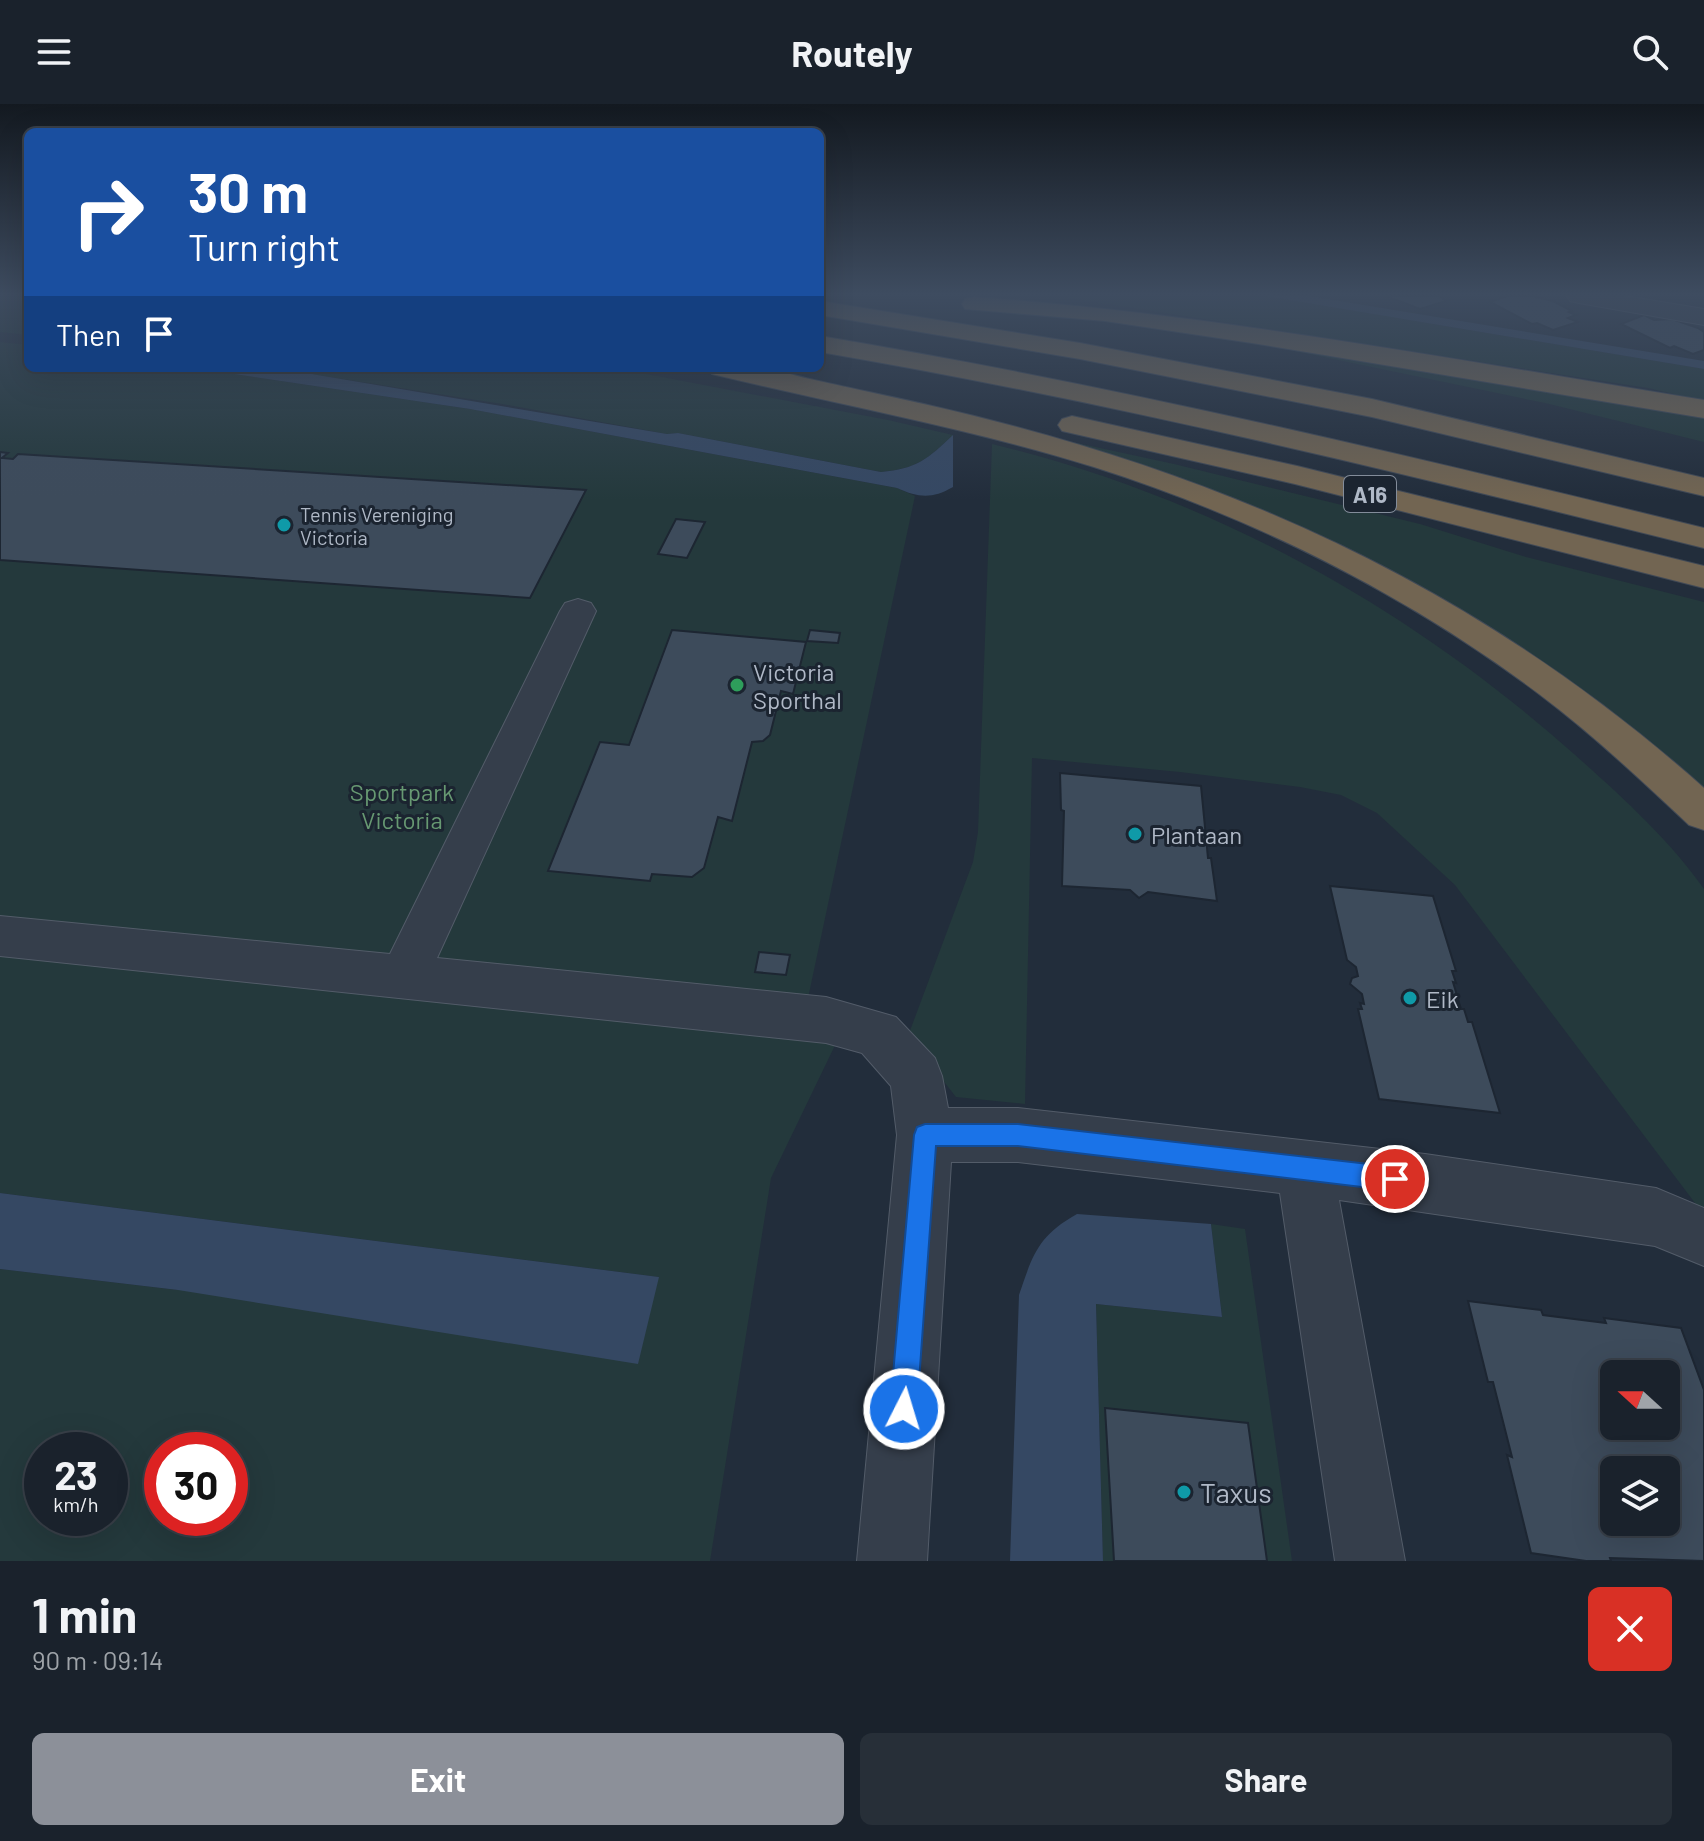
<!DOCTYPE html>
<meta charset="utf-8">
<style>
:root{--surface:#1a222c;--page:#272f38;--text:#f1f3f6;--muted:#9fa4a9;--line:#383f48;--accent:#8c9099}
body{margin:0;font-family:Barlow,sans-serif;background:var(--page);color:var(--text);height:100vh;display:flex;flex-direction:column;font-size:30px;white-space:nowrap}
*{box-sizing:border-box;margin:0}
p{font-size:26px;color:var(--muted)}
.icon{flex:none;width:44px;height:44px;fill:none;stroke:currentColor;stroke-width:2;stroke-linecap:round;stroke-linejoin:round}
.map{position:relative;height:1457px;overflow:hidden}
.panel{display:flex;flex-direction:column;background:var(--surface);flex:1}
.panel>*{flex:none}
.top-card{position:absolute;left:24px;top:24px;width:800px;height:244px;border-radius:12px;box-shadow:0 8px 32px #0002,0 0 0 2px var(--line);background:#1a4fa0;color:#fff;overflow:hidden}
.needle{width:52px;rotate:291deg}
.tools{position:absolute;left:1600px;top:1256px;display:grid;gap:16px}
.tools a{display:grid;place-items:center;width:80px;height:80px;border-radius:12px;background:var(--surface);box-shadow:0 8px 32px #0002,0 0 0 2px var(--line);font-size:40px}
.speed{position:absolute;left:24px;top:1328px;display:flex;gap:16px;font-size:40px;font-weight:700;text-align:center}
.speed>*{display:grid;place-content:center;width:104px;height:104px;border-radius:50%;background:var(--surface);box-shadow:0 8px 32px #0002,0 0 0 2px var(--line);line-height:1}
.speed small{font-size:20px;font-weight:400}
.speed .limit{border:12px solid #d22;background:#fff;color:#111}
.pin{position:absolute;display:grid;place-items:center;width:68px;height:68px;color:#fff;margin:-34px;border:4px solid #fff;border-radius:50%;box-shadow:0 2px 8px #0007}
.me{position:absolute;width:88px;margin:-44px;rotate:5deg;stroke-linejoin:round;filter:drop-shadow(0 0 6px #0008)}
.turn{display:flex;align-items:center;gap:28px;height:168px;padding:0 32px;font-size:36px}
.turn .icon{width:104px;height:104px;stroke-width:2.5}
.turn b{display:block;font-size:56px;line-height:68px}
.then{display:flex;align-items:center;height:76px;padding:0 32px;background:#0003;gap:16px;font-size:30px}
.round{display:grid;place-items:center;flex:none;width:84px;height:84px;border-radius:12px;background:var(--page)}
.summary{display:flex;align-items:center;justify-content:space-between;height:136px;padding:0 32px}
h1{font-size:48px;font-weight:700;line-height:60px}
.action{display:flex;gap:16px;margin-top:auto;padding:16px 32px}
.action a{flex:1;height:92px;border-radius:12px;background:var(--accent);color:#fff;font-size:32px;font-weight:700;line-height:92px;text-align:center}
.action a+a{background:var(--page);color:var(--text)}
header{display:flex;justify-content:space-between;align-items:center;height:104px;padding:0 32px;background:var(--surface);font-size:36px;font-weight:700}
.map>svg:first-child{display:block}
</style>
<header><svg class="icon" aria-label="menu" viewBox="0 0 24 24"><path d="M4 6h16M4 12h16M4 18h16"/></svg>Routely<svg class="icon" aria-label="search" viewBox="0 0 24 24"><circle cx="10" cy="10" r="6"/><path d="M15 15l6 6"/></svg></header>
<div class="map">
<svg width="1704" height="1457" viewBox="0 0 1704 1457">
<rect width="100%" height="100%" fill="#222d3b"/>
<g fill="#24393c" fill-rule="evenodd">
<path d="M 0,192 L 28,193 L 28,231 L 0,228 Z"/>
<path d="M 1056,192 L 1265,192 L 1704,265 L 1704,297 L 1648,284 Z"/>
<path d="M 0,238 L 28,241 L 28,264 L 194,264 L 470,305 L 897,384 L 915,392 L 801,927 L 839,933 L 771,1074 L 710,1457 L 0,1457 L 0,1165 L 178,1186 L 659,1173 L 0,1089 ZM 42,1346 L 110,1346 L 110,1414 L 42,1414 ZM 162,1346 L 230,1346 L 230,1414 L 162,1414 Z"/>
<path d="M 1280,244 L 1704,310 L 1704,338 L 1545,299 Z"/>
<path d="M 273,264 L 615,264 L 888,316 L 953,331 C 928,355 916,365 881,368 L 678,329 L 667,330 L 502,300 Z"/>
<path d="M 1077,339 L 1174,360 L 1420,420 L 1526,453 L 1704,498 L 1704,695 L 1479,520 L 1075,342 Z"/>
<path d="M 992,340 C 1209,392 1408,502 1574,650 C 1620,691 1669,735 1704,785 L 1704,1111 L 1455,781 L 1377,709 L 1341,691 L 1300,683 L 1180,668 L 1032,654 L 1025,1000 L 956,993 L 908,932 L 973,758 L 978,728 Z"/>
<path d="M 1211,1120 L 1245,1125 L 1292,1457 L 1103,1457 L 1096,1200 L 1222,1213 Z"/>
</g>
<g fill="#354863">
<path d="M 1265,192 L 1309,192 L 1704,257 L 1704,265 Z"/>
<path d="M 194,264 L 282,265 L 667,330 L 678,329 L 881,368 C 916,365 928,355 953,331 L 953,383 C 932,395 919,394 897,384 L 470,305 Z"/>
<path d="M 0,1089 L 659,1173 L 638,1260 L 178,1186 L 0,1165 Z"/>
<path d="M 1077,1110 L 1211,1120 L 1222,1213 L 1096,1200 L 1103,1457 L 1010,1457 L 1019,1191 C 1033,1150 1038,1132 1077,1110 Z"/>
</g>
<g fill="#3d4b5b" stroke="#1d2632" stroke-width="2" fill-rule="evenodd">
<path d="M 1386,192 L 1439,192 L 1446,197 L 1420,205 Z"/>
<path d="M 1507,192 L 1532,192 L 1553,197 L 1572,207 L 1569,208 L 1576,211 L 1568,214 L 1578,218 L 1553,226 L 1537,219 L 1532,220 L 1490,198 Z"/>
<path d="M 1644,211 L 1654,216 L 1672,215 L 1698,224 L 1704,228 L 1704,246 L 1693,250 L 1674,242 L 1670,244 L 1621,220 Z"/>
<path d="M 0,348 L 8,349 L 2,354 L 13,355 L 18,350 L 586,386 L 530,494 L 0,456 Z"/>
<path d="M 676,415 L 705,418 L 687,454 L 658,450 Z"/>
<path d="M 672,526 L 806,538 L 793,590 L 781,587 L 770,631 L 763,637 L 752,638 L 732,717 L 718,713 L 704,764 L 692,773 L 652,770 L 650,777 L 548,767 L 600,638 L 629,641 Z"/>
<path d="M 810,526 L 840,529 L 838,539 L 807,537 Z"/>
<path d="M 1060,669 L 1201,682 L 1208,754 L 1211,754 L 1217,797 L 1148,788 L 1139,794 L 1130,786 L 1062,782 L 1064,707 L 1061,706 Z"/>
<path d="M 1330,782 L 1433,792 L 1456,867 L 1452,867 L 1456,879 L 1453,878 L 1461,905 L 1464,905 L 1468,918 L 1472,918 L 1500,1009 L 1379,995 L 1358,905 L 1362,905 L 1360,899 L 1364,900 L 1362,890 L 1350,880 L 1352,874 L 1358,872 L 1356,863 L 1347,856 Z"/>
<path d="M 759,848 L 790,851 L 786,871 L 755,868 Z"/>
<path d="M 1468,1197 L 1541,1206 L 1543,1211 L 1606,1219 L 1604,1214 L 1681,1224 L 1704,1286 L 1704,1457 L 1610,1454 L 1611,1457 L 1586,1457 L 1531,1449 L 1507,1351 L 1512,1353 L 1493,1278 L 1488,1278 ZM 1614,1270 L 1666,1270 L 1666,1322 L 1614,1322 ZM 1614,1366 L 1666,1366 L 1666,1418 L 1614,1418 Z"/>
<path d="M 1105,1304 L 1248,1319 L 1267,1457 L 1114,1457 Z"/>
</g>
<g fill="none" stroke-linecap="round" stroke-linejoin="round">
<defs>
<g id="minor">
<path d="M 1567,192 L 1625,192 L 1704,205 L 1704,221 L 1579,199 L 1570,197 Z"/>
<path d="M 578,495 L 591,499 L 596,507 L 437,854 L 826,893 L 896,913 L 935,954 L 942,972 L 948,1004 L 1018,1004 L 1425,1050 L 1656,1084 L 1704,1104 L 1704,1162 L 1655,1142 L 1339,1096 L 1405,1457 L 1335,1457 L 1280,1089 L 1018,1058 L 951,1058 L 927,1457 L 857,1457 L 897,1031 L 891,982 L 862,949 L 826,939 L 0,852 L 0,812 L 390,850 L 560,507 L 565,499 Z"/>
</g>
<g id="highway">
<path d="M 974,193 C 1219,211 1461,257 1704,296 L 1704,314 L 1252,239 L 1105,217 L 965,205 L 962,200 L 965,195 Z"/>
<path d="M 820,197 L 1080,239 L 1372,295 L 1704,374 L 1704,392 L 1372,313 L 1080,255 L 820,211 Z"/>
<path d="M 820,232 C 1118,282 1411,352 1704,424 L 1704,444 C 1411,371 1118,299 820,248 Z"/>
<path d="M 709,264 C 724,264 741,263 757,264 C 774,265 793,271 810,275 C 849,284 889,292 928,301 C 1223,368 1476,481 1704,684 L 1704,726 L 1689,721 C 1640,675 1592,630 1539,590 C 1406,490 1252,413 1094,363 C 969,324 840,301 712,270 Z"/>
<path d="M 1072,312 L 1297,362 L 1704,462 L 1704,484 L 1295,380 L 1062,327 L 1058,321 L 1062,315 Z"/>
</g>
</defs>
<use href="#minor" stroke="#535c69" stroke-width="2"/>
<use href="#highway" stroke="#404956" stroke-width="2"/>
<use href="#minor" fill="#353e4b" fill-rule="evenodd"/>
<use href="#highway" fill="#726552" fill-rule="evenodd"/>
</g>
<linearGradient id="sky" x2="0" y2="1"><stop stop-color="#131920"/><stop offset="0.48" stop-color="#3e4c60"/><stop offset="1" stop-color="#3e4c60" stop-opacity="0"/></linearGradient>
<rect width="1704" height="396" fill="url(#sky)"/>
<path fill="#1a73e8" stroke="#114b97" stroke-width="2" d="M 925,1020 L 1018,1020 L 1395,1063 L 1403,1067 L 1406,1075 L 1403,1083 L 1395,1087 L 1018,1042 L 936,1042 L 917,1305 L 913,1314 L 904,1318 L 894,1314 L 890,1305 L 914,1031 L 917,1023 Z"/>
<g fill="#0f9aa8" stroke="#1b2430" stroke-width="3">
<circle cx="284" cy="421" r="8"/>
<circle cx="1135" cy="730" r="8"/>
<circle cx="1410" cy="894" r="8"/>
<circle cx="1184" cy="1388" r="8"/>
</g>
<circle fill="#2e9e5b" stroke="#1b2430" stroke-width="3" cx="737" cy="581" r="8"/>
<g text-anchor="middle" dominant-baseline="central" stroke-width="6" stroke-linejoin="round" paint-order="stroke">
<g font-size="20" fill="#b0b9c7" stroke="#1b2430" text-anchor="start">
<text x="300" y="410">Tennis Vereniging<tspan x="300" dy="23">Victoria</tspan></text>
</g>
<rect fill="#1b2430" stroke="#838c9a" stroke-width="2" x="1344" y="372" width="52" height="36" rx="6"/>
<g font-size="22" font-weight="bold" fill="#b0b9c7">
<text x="1370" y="390">A16</text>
</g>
<g font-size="24" fill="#b0b9c7" stroke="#1b2430" text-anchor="start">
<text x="753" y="567">Victoria<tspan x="753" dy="28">Sporthal</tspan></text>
<text x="1151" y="730">Plantaan</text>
<text x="1426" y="894">Eik</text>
</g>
<g font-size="24" fill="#679972" stroke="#1b2430">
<text x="402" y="687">Sportpark<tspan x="402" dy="28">Victoria</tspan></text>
</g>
<g font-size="28" fill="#b0b9c7" stroke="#1b2430" text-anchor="start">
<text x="1200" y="1388">Taxus</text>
</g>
</g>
</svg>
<div class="tools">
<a><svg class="needle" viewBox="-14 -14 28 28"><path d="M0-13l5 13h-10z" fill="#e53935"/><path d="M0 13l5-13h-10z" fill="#9fa4a9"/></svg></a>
<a><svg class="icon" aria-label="layers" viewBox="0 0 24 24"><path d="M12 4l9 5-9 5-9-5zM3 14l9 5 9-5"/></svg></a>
</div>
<div class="speed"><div>23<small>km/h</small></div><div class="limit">30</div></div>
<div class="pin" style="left:1395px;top:1075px;background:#d93025"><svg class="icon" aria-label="arrive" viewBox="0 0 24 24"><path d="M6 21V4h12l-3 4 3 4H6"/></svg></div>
<svg class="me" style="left:904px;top:1305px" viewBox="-20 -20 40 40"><circle r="17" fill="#1a73e8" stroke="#fff" stroke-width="3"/><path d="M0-11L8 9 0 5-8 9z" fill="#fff"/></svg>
<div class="top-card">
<div class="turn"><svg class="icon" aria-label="right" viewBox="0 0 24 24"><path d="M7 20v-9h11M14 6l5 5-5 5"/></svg><div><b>30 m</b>Turn right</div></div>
<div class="then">Then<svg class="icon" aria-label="arrive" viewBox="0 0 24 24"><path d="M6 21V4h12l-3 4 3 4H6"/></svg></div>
</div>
</div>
<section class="panel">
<div class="summary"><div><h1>1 min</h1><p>90 m · 09:14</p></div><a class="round" style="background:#d93025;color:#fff"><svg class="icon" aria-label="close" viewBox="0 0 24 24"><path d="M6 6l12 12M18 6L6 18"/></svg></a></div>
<div class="action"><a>Exit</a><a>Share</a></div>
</section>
